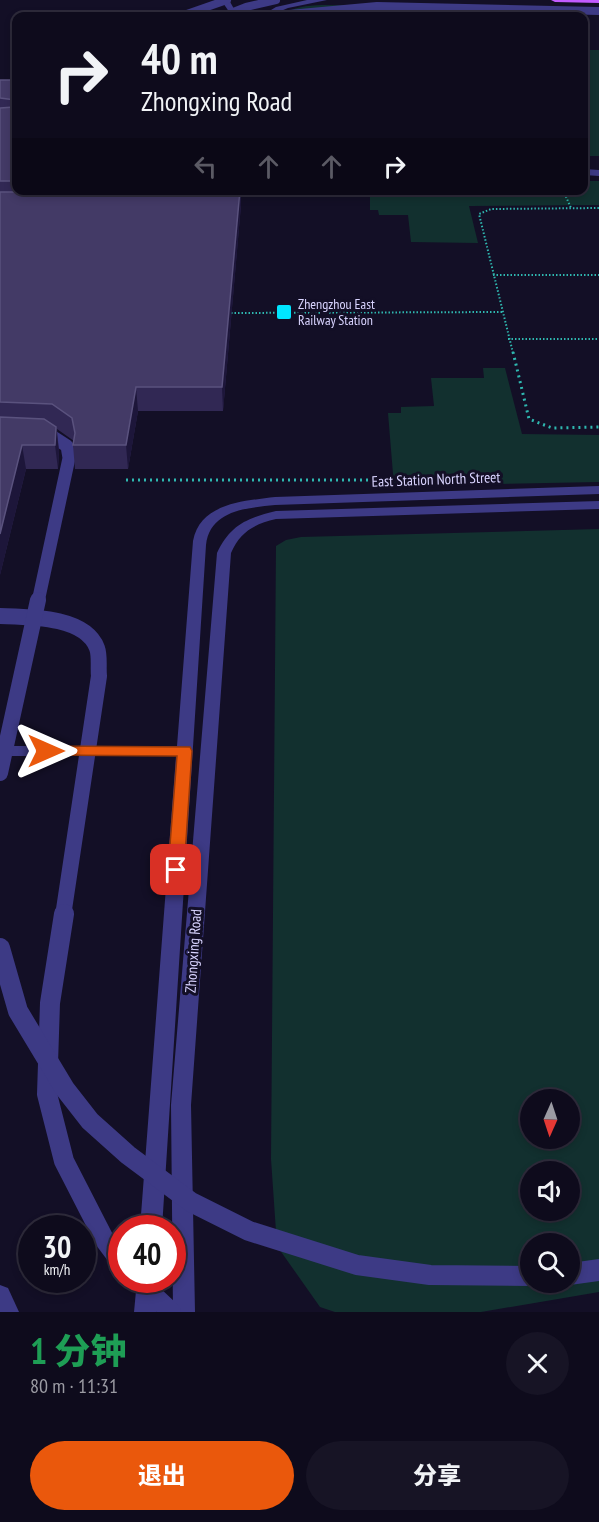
<!DOCTYPE html>
<html lang="zh">
<meta charset="utf-8">
<style>
:root{--surface:#0e0b1c;--page:#171425;--text:#f1f3f6;--muted:#9b9ba3;--line:#2e2b3b;--accent:#ea580c}
body{margin:0;font-family:"PT Sans Narrow","Noto Sans SC",sans-serif;background:var(--page);color:var(--text);height:100vh;display:flex;flex-direction:column;font-size:22px;white-space:nowrap}
*{box-sizing:border-box;margin:0}
p{font-size:20px;color:var(--muted)}
.icon{flex:none;width:33px;height:33px;fill:none;stroke:currentColor;stroke-width:2;stroke-linecap:round;stroke-linejoin:round}
.map{position:relative;height:1312px;overflow:hidden}
.sheet{display:flex;flex-direction:column;background:var(--surface);flex:1}
.sheet>*{flex:none}
.hud{position:absolute;left:12px;top:12px;width:576px;height:183px;border-radius:12px;box-shadow:0 3px 9px #0003,0 0 0 2px var(--line);background:#0e0b1c;color:var(--text);overflow:hidden}
.needle{width:39px;rotate:183deg}
.controls{position:absolute;left:520px;top:1089px;display:grid;gap:12px}
.controls a{display:grid;place-items:center;width:60px;height:60px;border-radius:50%;background:var(--surface);box-shadow:0 3px 9px #0003,0 0 0 2px var(--line);font-size:30px}
.speed{position:absolute;left:18px;top:1215px;display:flex;gap:12px;font-size:30px;font-weight:700;text-align:center}
.speed>*{display:grid;place-content:center;width:78px;height:78px;border-radius:50%;background:var(--surface);box-shadow:0 3px 9px #0003,0 0 0 2px var(--line);line-height:1}
.speed small{font-size:15px;font-weight:400}
.speed .limit{border:9px solid #d22;background:#fff;color:#111}
.pin{position:absolute;display:grid;place-items:center;width:51px;height:51px;color:#fff;margin:-26px;border-radius:12px;box-shadow:0 3px 9px #0006}
.me{position:absolute;width:66px;margin:-33px;rotate:90deg;stroke-linejoin:round;filter:drop-shadow(0 0 4px #0008)}
.turn{display:flex;align-items:center;gap:21px;height:126px;padding:0 30px;font-size:27px}
.turn .icon{width:78px;height:78px;stroke-width:2.5}
.turn b{display:block;font-size:42px;line-height:51px}
.lanes{display:flex;align-items:center;height:57px;padding:0 30px;background:#0003;justify-content:center;gap:30px;direction:ltr}
.lanes .off{opacity:.35}
.round{display:grid;place-items:center;flex:none;width:63px;height:63px;border-radius:32px;background:var(--page)}
.overview{display:flex;align-items:center;justify-content:space-between;height:102px;padding:0 30px}
h1{font-size:36px;font-weight:800;line-height:45px;color:#1e9e55}
.action{display:flex;gap:12px;margin-top:auto;padding:12px 30px}
.action a{flex:1;height:69px;border-radius:36px;background:var(--accent);color:#fff;font-size:24px;font-weight:800;line-height:69px;text-align:center}
.action a+a{background:var(--page);color:var(--text)}
.map>svg:first-child{display:block}
</style>
<div class="map">
<svg width="599" height="1312" viewBox="0 0 599 1312">
<rect width="100%" height="100%" fill="#130f26"/>
<g fill="#12302f" fill-rule="evenodd">
<path d="M 322,5 L 551,7 L 555,16 L 282,16 C 293,6 307,6 322,5 Z"/>
<rect x="584" y="50" width="15" height="106"/>
<path d="M 584,181 L 599,181 L 599,205 L 469,206 L 478,243 L 411,242 L 408,215 L 379,215 L 378,210 L 370,210 L 370,191 L 584,190 Z"/>
<path d="M 483,368 L 505,368 L 522,434 L 599,435 L 599,482 L 394,486 L 388,413 L 401,413 L 401,407 L 434,406 L 431,378 L 484,378 Z"/>
<path d="M 599,529 L 599,1292 L 481,1312 L 335,1312 L 320,1307 L 277,1246 L 271,1159 L 276,546 L 286,540 L 301,537 ZM 531,1100 L 570,1100 L 570,1138 L 531,1138 ZM 531,1172 L 570,1172 L 570,1210 L 531,1210 ZM 531,1244 L 570,1244 L 570,1282 L 531,1282 Z"/>
</g>
<g fill="none" stroke-linecap="round" stroke-linejoin="round">
<g stroke="#2fb8b0" stroke-width="2" stroke-dasharray="1.5 2" stroke-linecap="butt">
<path d="M 563,190 L 571,208"/>
<path d="M 493,275 L 599,275"/>
<path d="M 231,313 L 502,312"/>
<path d="M 508,339 L 599,339"/>
<path d="M 513,353 L 479,214 L 491,209 L 599,208"/>
</g>
<g stroke="#2fb8b0" stroke-width="3" stroke-dasharray="2 4" stroke-linecap="butt">
<path d="M 513,352 L 529,419 L 552,428 L 599,427"/>
<path d="M 126,480 L 388,480"/>
</g>
<g fill="#3d3a85" fill-rule="evenodd">
<path d="M 221,0 L 229,0 L 238,16 L 232,16 Z"/>
<path d="M 307,0 L 327,0 L 288,8 L 269,16 L 261,16 L 276,7 Z"/>
<path d="M 584,169 L 599,170 L 599,176 L 584,175 Z"/>
<path d="M 599,486 L 599,494 L 275,505 C 247,508 210,510 206,545 L 162,1228 L 140,1228 L 176,756 L 0,756 L 0,746 L 177,746 L 193,541 C 200,503 244,501 275,497 Z"/>
<path d="M 599,501 L 599,509 L 276,519 C 254,524 240,532 231,553 L 191,1105 L 195,1312 L 173,1312 L 171,1105 L 217,553 C 230,525 247,518 276,511 Z"/>
<path d="M 599,1259 L 599,1281 L 570,1285 L 565,1282 L 570,1282 L 570,1263 Z"/>
<path d="M 137,1280 L 157,1280 L 156,1312 L 134,1312 Z"/>
<path d="M 0,1285 L 8,1288 L 19,1312 L 0,1312 Z"/>
</g>
<path fill="#c25bff" fill-rule="evenodd" d="M 551,0 L 599,0 L 599,3 L 555,2 Z"/>
<g stroke="#3d3a85" stroke-width="8">
<path d="M 181,16 L 227,0"/>
<path d="M 223,16 L 246,7 L 276,0"/>
<path d="M 267,16 L 377,6 L 599,11"/>
</g>
<path stroke="#3d3a85" stroke-width="13" d="M 0,433 L 50,435 L 67,446 L 69,458 L 38,602"/>
<g stroke="#3d3a85" stroke-width="16">
<path d="M 0,616 C 28,617 85,616 97,648 C 100,656 98,668 99,676 L 63,916"/>
<path d="M 0,773 L 38,600"/>
</g>
<g stroke="#3d3a85" stroke-width="20">
<path d="M 64,914 L 50,1003 L 47,1094 L 64,1161 L 104,1239 L 122,1263"/>
<path d="M 0,948 L 18,1011 L 65,1089 L 90,1121 L 128,1155 L 191,1202 L 249,1231 L 357,1265 L 430,1275 L 531,1276"/>
<path d="M 137,1280 L 171,1312"/>
</g>
</g>
<path fill="#312854" d="M 0,80 L 16,80 L 16,190 L 241,190 L 241,205 L 223,411 L 138,411 L 128,469 L 75,469 L 73,445 L 74,441 L 57,429 L 59,451 L 58,469 L 26,469 L 0,575 Z"/>
<g fill="#1d163a">
<path d="M 240,190 L 241,205 L 223,411 L 222,387 Z"/>
<path d="M 136,387 L 138,411 L 128,469 L 126,445 Z"/>
<path d="M 56,427 L 59,451 L 58,469 L 55,445 Z"/>
<path d="M 22,445 L 26,469 L 0,575 L 0,534 Z"/>
</g>
<g fill="#433a66" stroke="#5a527e" stroke-width="1.5">
<path d="M 0,80 L 16,80 L 16,181 L 0,181 L 0,108 L 14,107 L 15,100 L 0,98 Z"/>
<path d="M 58,190 L 240,190 L 222,387 L 136,387 L 126,445 L 73,445 L 75,433 L 72,418 L 52,404 L 0,402 L 0,192 L 45,192 Z"/>
<path d="M 0,417 L 44,419 L 56,427 L 55,445 L 22,445 L 0,534 Z"/>
</g>
<path fill="#ea580c" stroke="#983908" stroke-width="1.5" d="M 46,746 L 190,747 L 192,751 L 184,870 L 182,874 L 170,874 L 168,870 L 177,756 L 41,755 L 39,751 L 41,748 Z"/>
<rect fill="#00e5ff" stroke="#130f26" stroke-width="2" x="276" y="304" width="16" height="16" rx="3"/>
<g text-anchor="middle" dominant-baseline="central" stroke-width="6" stroke-linejoin="round" paint-order="stroke">
<g font-size="14" fill="#d9d4ff" stroke="#130f26" text-anchor="start">
<text x="298" y="304">Zhengzhou East<tspan x="298" dy="16">Railway Station</tspan></text>
</g>
<g font-size="15" fill="#d9d4ff" stroke="#130f26">
<text transform="translate(436 479) rotate(-2)">East Station North Street</text>
<text transform="translate(193 951) rotate(-86)">Zhongxing Road</text>
</g>
</g>
</svg>
<div class="controls">
<a><svg class="needle" viewBox="-14 -14 28 28"><path d="M0-13l5 13h-10z" fill="#e53935"/><path d="M0 13l5-13h-10z" fill="#9b9ba3"/></svg></a>
<a><svg class="icon" aria-label="sound" viewBox="0 0 24 24"><path d="M4 9h4l5-4v14l-5-4H4zM17 9q2 3 0 6"/></svg></a>
<a><svg class="icon" aria-label="search" viewBox="0 0 24 24"><circle cx="10" cy="10" r="6"/><path d="M15 15l6 6"/></svg></a>
</div>
<div class="speed"><div>30<small>km/h</small></div><div class="limit">40</div></div>
<div class="pin" style="left:176px;top:870px;background:#d93025"><svg class="icon" aria-label="arrive" viewBox="0 0 24 24"><path d="M6 21V4h12l-3 4 3 4H6"/></svg></div>
<svg class="me" style="left:46px;top:751px" viewBox="-20 -20 40 40"><path d="M0-17L14 15 0 8-14 15z" fill="#ea580c" stroke="#fff" stroke-width="4"/></svg>
<div class="hud">
<div class="turn"><svg class="icon" aria-label="right" viewBox="0 0 24 24"><path d="M7 20v-9h11M14 6l5 5-5 5"/></svg><div><b>40 m</b>Zhongxing Road</div></div>
<div class="lanes"><svg class="icon off" aria-label="left" viewBox="0 0 24 24"><path d="M17 20v-9H6M10 6l-5 5 5 5"/></svg><svg class="icon off" aria-label="ahead" viewBox="0 0 24 24"><path d="M12 20V5M6 11l6-6 6 6"/></svg><svg class="icon off" aria-label="ahead" viewBox="0 0 24 24"><path d="M12 20V5M6 11l6-6 6 6"/></svg><svg class="icon" aria-label="right" viewBox="0 0 24 24"><path d="M7 20v-9h11M14 6l5 5-5 5"/></svg></div>
</div>
</div>
<section class="sheet">
<div class="overview"><div><h1>1 分钟</h1><p>80 m · 11:31</p></div><a class="round"><svg class="icon" aria-label="close" viewBox="0 0 24 24"><path d="M6 6l12 12M18 6L6 18"/></svg></a></div>
<div class="action"><a>退出</a><a>分享</a></div>
</section>
